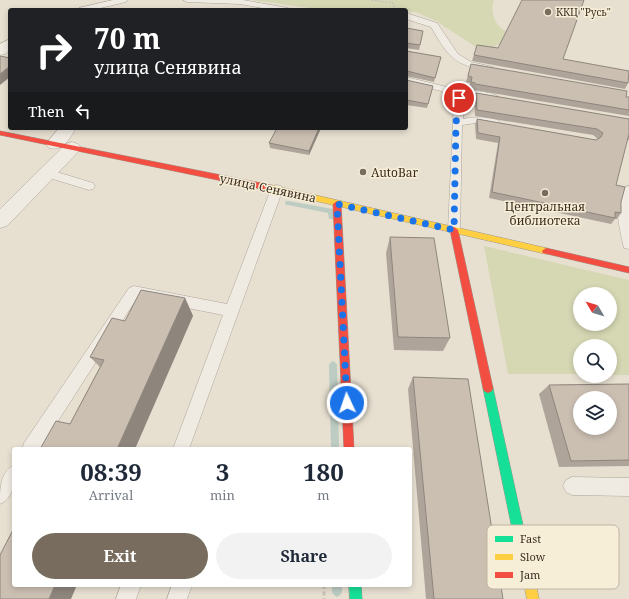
<!DOCTYPE html>
<meta charset="utf-8">
<style>
:root{--surface:#fff;--page:#f2f2f3;--text:#1f2937;--muted:#747a83;--accent:#786c5e}
body{margin:0;font-family:"Noto Serif",serif;background:var(--page);color:var(--text);height:100vh;display:flex;flex-direction:column;font-size:15px;white-space:nowrap}
*{box-sizing:border-box;margin:0}
p{font-size:13px;color:var(--muted)}
.icon{flex:none;width:22px;height:22px;fill:none;stroke:currentColor;stroke-width:2;stroke-linecap:round;stroke-linejoin:round}
.map{position:relative;flex:1;overflow:hidden}
.panel{position:absolute;left:12px;top:447px;width:400px;height:140px;display:flex;flex-direction:column;background:var(--surface);border-radius:4px;box-shadow:0 2px 6px #0003}
.panel>*{flex:none}
.banner{position:absolute;left:8px;top:8px;width:400px;height:122px;border-radius:4px;box-shadow:0 2px 6px #0003;background:#202124;color:#fff;overflow:hidden}
.needle{width:26px;rotate:308deg}
.controls{position:absolute;left:573px;top:287px;display:grid;gap:8px}
.controls a{display:grid;place-items:center;width:44px;height:44px;border-radius:50%;background:var(--surface);box-shadow:0 2px 6px #0003;font-size:20px}
.pin{position:absolute;display:grid;place-items:center;width:34px;height:34px;color:#fff;margin:-17px;border:2px solid #fff;border-radius:50%;box-shadow:0 1px 4px #0007}
.me{position:absolute;width:44px;margin:-22px;rotate:357deg;stroke-linejoin:round;filter:drop-shadow(0 0 3px #0008)}
.turn{display:flex;align-items:center;gap:14px;height:84px;padding:0 20px;font-size:18px}
.turn .icon{width:52px;height:52px;stroke-width:2.5}
.turn b{display:block;font-size:28px;line-height:34px}
.then{display:flex;align-items:center;height:38px;padding:0 20px;background:#0003;gap:8px;font-size:15px}
.eta{display:flex;justify-content:space-evenly;align-items:center;height:68px;text-align:center}
.eta b{font-size:24px;font-weight:700;line-height:28px}
.primary-button{display:flex;gap:8px;margin-top:auto;padding:8px 20px}
.primary-button a{flex:1;height:46px;border-radius:24px;background:var(--accent);color:#fff;font-size:16px;font-weight:700;line-height:46px;text-align:center}
.primary-button a+a{background:var(--page);color:var(--text)}
.map>svg:first-child{display:block}
</style>
<div class="map">
<svg width="629" height="599" viewBox="0 0 629 599">
<rect width="100%" height="100%" fill="#e7e0d1"/>
<g fill="#d6d7b3" fill-rule="evenodd">
<path d="M 252,0 L 494,0 C 490,10 494,25 504,30 C 508,32 513,33 516,34 L 489,50 L 476,47 L 436,21 L 416,12 L 406,12 L 406,10 L 324,10 Z"/>
<path d="M 484,246 L 629,280 L 629,375 L 610,375 L 610,346 L 580,346 L 580,374 L 508,374 ZM 580,294 L 610,294 L 610,324 L 580,324 Z"/>
</g>
<g fill="none" stroke-linecap="round" stroke-linejoin="round">
<g fill="#bcccc2" fill-rule="evenodd">
<path d="M 286,201 L 288,201 L 333,209 L 334,217 L 333,219 L 329,219 L 328,213 L 288,205 L 286,205 L 285,203 Z"/>
<path d="M 333,361 L 336,363 L 337,365 L 339,449 L 331,449 L 329,365 L 330,363 Z"/>
<path d="M 332,585 L 342,585 L 342,592 L 340,595 L 337,597 L 334,595 L 332,592 Z"/>
</g>
<defs>
<g id="lane">
<path d="M 113,0 L 127,0 L 126,2 L 92,10 L 78,10 L 79,8 Z"/>
<path d="M 183,0 L 243,0 L 288,8 L 292,10 L 273,10 L 240,4 L 187,2 Z"/>
<path d="M 406,13 L 437,23 L 458,54 L 471,62 L 493,67 L 495,69 L 490,72 C 453,64 449,58 431,27 L 406,19 Z"/>
<path d="M 406,77 L 447,87 L 458,93 C 464,88 494,92 499,97 L 494,100 L 467,96 L 464,99 L 463,119 C 472,117 495,115 501,123 L 496,126 L 476,123 L 462,125 L 460,230 L 458,233 L 454,235 L 450,233 L 448,230 L 454,99 L 441,91 L 406,83 Z"/>
<path d="M 47,169 L 93,183 L 95,186 L 93,189 L 89,190 L 43,176 L 41,173 L 43,170 Z"/>
<path d="M 277,185 L 281,186 L 283,189 L 189,449 L 173,449 L 223,315 L 137,298 L 40,449 L 22,449 L 24,443 L 129,288 L 134,286 L 227,304 L 271,189 L 273,186 Z"/>
<path d="M 629,186 L 629,249 L 624,248 L 623,244 C 619,224 613,205 625,187 Z"/>
<path d="M 14,465 C 14,480 16,497 0,504 C 0,489 0,472 14,465 Z"/>
<path d="M 572,477 L 629,478 L 629,496 L 572,495 L 566,492 L 563,486 L 566,480 Z"/>
<path d="M 121,585 L 141,585 L 136,599 L 116,599 Z"/>
<path d="M 172,585 L 192,585 L 187,599 L 167,599 Z"/>
</g>
<g id="street">
<path d="M 10,39 L 10,50 L 5,54 L 0,55 L 0,44 Z"/>
<path d="M 59,128 L 76,128 C 70,138 63,152 49,148 L 46,144 Z"/>
<path d="M 72,142 L 78,144 L 81,148 L 78,152 L 7,226 L 0,228 L 0,209 L 66,144 Z"/>
</g>
<g id="fast">
<path d="M 488,383 L 492,385 L 493,388 L 528,548 L 526,552 L 522,554 L 518,552 L 516,548 L 483,388 L 484,385 Z"/>
<path d="M 349,585 L 361,585 L 362,599 L 350,599 Z"/>
</g>
<g id="slow">
<path d="M 271,185 L 546,248 L 550,251 L 546,254 L 268,190 L 268,186 Z"/>
<path d="M 522,542 L 526,544 L 528,548 L 539,599 L 527,599 L 516,548 L 518,544 Z"/>
</g>
<g id="jam">
<path d="M 0,131 L 271,185 L 275,188 L 271,191 L 0,135 Z"/>
<path d="M 337,201 L 341,204 L 354,449 L 344,449 L 333,204 Z"/>
<path d="M 454,227 L 458,230 L 493,388 L 492,391 L 488,393 L 484,391 L 483,388 L 450,230 Z"/>
<path d="M 546,248 L 629,267 L 629,273 L 543,253 L 542,251 Z"/>
</g>
</defs>
<use href="#lane" stroke="#ada599" stroke-width="1"/>
<use href="#street" stroke="#ada599" stroke-width="1"/>
<use href="#fast" stroke="#9c958a" stroke-width="1"/>
<use href="#slow" stroke="#9c958a" stroke-width="1"/>
<use href="#jam" stroke="#9c958a" stroke-width="1"/>
<path stroke="#c8c2b9" stroke-width="1.5" stroke-dasharray="2 1.5" stroke-linecap="butt" d="M 371,0 L 393,3 L 395,10"/>
<path stroke="#c8c2b9" stroke-width="3" stroke-dasharray="4 2.5" stroke-linecap="butt" d="M 324,585 L 324,599"/>
<use href="#lane" fill="#efebe3" fill-rule="evenodd"/>
<use href="#street" fill="#efebe3" fill-rule="evenodd"/>
<use href="#fast" fill="#16e098" fill-rule="evenodd"/>
<use href="#slow" fill="#ffcf43" fill-rule="evenodd"/>
<use href="#jam" fill="#f24e42" fill-rule="evenodd"/>
</g>
<g fill="#afa499">
<path d="M 406,28 L 423,31 L 419,50 L 406,48 Z"/>
<path d="M 477,45 L 563,59 L 628,83 L 625,89 L 472,61 Z"/>
<path d="M 406,51 L 441,57 L 434,82 L 406,76 Z"/>
<path d="M 471,64 L 626,97 L 629,97 L 629,116 L 474,90 L 474,89 L 469,88 L 470,83 L 466,82 Z"/>
<path d="M 406,77 L 406,80 L 433,86 L 427,108 L 406,105 Z"/>
<path d="M 476,93 L 629,119 L 629,140 L 627,140 L 616,185 L 621,202 L 621,213 L 617,219 L 615,219 L 611,224 L 489,198 L 498,143 L 476,139 L 475,125 L 477,119 L 596,140 L 598,139 L 593,135 L 475,116 L 474,99 Z"/>
<path d="M 321,128 L 309,155 L 270,148 L 269,143 Z"/>
<path d="M 390,237 L 450,338 L 443,351 L 394,350 L 386,253 Z"/>
<path d="M 185,298 L 193,316 L 70,424 L 100,367 L 90,357 L 125,321 Z"/>
<path d="M 413,377 L 503,599 L 426,599 L 408,389 Z"/>
<path d="M 629,384 L 629,466 L 559,467 L 539,394 L 549,385 Z"/>
</g>
<g fill="#8e867d">
<path d="M 10,66 L 10,77 L 0,85 L 0,74 Z"/>
<path d="M 319,128 L 321,128 L 309,155 L 309,151 Z"/>
<path d="M 185,298 L 193,316 L 135,449 L 117,449 Z"/>
<path d="M 55,585 L 77,585 L 71,599 L 49,599 Z"/>
</g>
<g fill="#cbbfb2" stroke="#8e867d" fill-rule="evenodd">
<path d="M 522,0 L 584,0 L 563,59 L 629,71 L 628,83 L 474,55 L 477,45 L 498,48 Z"/>
<path d="M 139,9 L 148,10 L 138,10 Z"/>
<path d="M 406,28 L 423,31 L 420,45 L 406,43 Z"/>
<path d="M 406,51 L 441,57 L 435,78 L 407,71 L 406,72 Z"/>
<path d="M 0,56 L 10,58 L 10,66 L 0,74 Z"/>
<path d="M 471,64 L 627,91 L 626,97 L 629,97 L 629,110 L 475,84 L 475,83 L 471,82 L 472,77 L 468,76 Z"/>
<path d="M 406,77 L 406,80 L 433,86 L 428,104 L 406,100 Z"/>
<path d="M 476,93 L 629,119 L 629,134 L 616,185 L 625,187 L 621,202 L 621,213 L 615,212 L 615,218 L 492,192 L 500,137 L 478,133 L 477,119 L 596,140 L 601,137 L 603,133 L 597,129 L 477,110 Z"/>
<path d="M 277,128 L 319,128 L 309,151 L 269,143 Z"/>
<path d="M 390,237 L 434,238 L 450,338 L 398,337 Z"/>
<path d="M 141,290 L 185,298 L 117,449 L 40,449 L 56,421 L 70,424 L 104,360 L 90,357 L 112,318 L 125,321 Z"/>
<path d="M 413,377 L 468,379 L 503,599 L 434,599 Z"/>
<path d="M 629,384 L 629,460 L 571,461 L 549,385 ZM 580,398 L 610,398 L 610,428 L 580,428 Z"/>
<path d="M 14,528 L 14,585 L 55,585 L 49,599 L 0,599 L 0,555 Z"/>
</g>
<g fill="none" stroke-linecap="round" stroke-linejoin="round">
<path stroke="#1a73e8" stroke-width="7" stroke-dasharray="0 12.6" d="M 347,403 L 337,204 L 454,230 L 456,123 L 459,98"/>
</g>
<g fill="#786c5e" stroke="#f7eed8" stroke-width="1.5">
<circle cx="548" cy="12" r="4"/>
<circle cx="363" cy="172" r="4"/>
<circle cx="545" cy="193" r="4"/>
</g>
<g text-anchor="middle" dominant-baseline="central" stroke-width="3" stroke-linejoin="round" paint-order="stroke">
<g font-size="10" fill="#3d2e20" stroke="#f7eed8" text-anchor="start">
<text x="556" y="12">ККЦ "Русь"</text>
</g>
<g font-size="12" fill="#3d2e20" stroke="#f7eed8" text-anchor="start">
<text x="371" y="172">AutoBar</text>
<text x="545" y="206" text-anchor="middle">Центральная<tspan x="545" dy="14">библиотека</tspan></text>
</g>
<g font-size="12" fill="#3d2e20" stroke="#f7eed8">
<text transform="translate(268 188) rotate(12)">улица Сенявина</text>
</g>
</g>
<rect x="487" y="525" width="132" height="64" rx="6" fill="#f7eed8" stroke="#bfb4a1" stroke-width="1"/>
<rect x="495" y="536" width="18" height="6" fill="#16e098"/>
<rect x="495" y="554" width="18" height="6" fill="#ffcf43"/>
<rect x="495" y="572" width="18" height="6" fill="#f24e42"/>
<g font-size="11" fill="#3d2e20">
<text x="520" y="543">Fast</text>
<text x="520" y="561">Slow</text>
<text x="520" y="579">Jam</text>
</g>
</svg>
<div class="controls">
<a><svg class="needle" viewBox="-14 -14 28 28"><path d="M0-13l5 13h-10z" fill="#e53935"/><path d="M0 13l5-13h-10z" fill="#747a83"/></svg></a>
<a><svg class="icon" aria-label="search" viewBox="0 0 24 24"><circle cx="10" cy="10" r="6"/><path d="M15 15l6 6"/></svg></a>
<a><svg class="icon" aria-label="layers" viewBox="0 0 24 24"><path d="M12 4l9 5-9 5-9-5zM3 14l9 5 9-5"/></svg></a>
</div>
<div class="pin" style="left:459px;top:98px;background:#d93025"><svg class="icon" aria-label="arrive" viewBox="0 0 24 24"><path d="M6 21V4h12l-3 4 3 4H6"/></svg></div>
<svg class="me" style="left:347px;top:403px" viewBox="-20 -20 40 40"><circle r="17" fill="#1a73e8" stroke="#fff" stroke-width="3"/><path d="M0-11L8 9 0 5-8 9z" fill="#fff"/></svg>
<div class="banner">
<div class="turn"><svg class="icon" aria-label="right" viewBox="0 0 24 24"><path d="M7 20v-9h11M14 6l5 5-5 5"/></svg><div><b>70 m</b>улица Сенявина</div></div>
<div class="then">Then<svg class="icon" aria-label="left" viewBox="0 0 24 24"><path d="M17 20v-9H6M10 6l-5 5 5 5"/></svg></div>
</div>
<section class="panel">
<div class="eta">
<div><b>08:39</b><p>Arrival</p></div>
<div><b>3</b><p>min</p></div>
<div><b>180</b><p>m</p></div>
</div>
<div class="primary-button"><a>Exit</a><a>Share</a></div>
</section>
</div>
